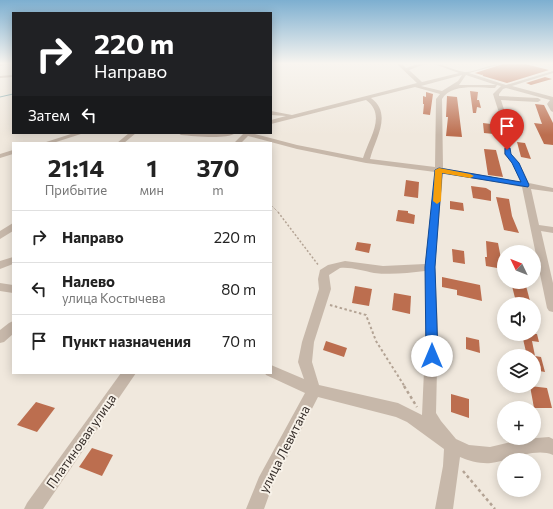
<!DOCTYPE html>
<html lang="ru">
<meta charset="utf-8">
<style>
:root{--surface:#fff;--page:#f2f2f2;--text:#222;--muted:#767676;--line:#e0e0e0}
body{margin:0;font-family:Commissioner,sans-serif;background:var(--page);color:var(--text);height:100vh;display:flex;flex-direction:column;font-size:15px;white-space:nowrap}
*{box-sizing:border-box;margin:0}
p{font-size:13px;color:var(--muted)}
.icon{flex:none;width:22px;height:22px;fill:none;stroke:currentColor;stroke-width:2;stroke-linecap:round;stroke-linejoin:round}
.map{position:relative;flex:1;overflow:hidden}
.side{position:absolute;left:12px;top:142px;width:260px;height:232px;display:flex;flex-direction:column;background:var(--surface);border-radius:0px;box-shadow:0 2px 10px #0003}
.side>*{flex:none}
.top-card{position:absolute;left:12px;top:12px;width:260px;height:122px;border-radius:0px;box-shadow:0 2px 10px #0003;background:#202124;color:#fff;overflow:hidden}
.needle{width:26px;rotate:313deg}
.buttons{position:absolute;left:497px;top:245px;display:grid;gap:8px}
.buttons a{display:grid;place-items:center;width:44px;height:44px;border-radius:50%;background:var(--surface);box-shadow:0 2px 10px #0003;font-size:20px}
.pin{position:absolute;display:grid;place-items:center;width:34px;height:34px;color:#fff;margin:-41px -17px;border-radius:50% 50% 50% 0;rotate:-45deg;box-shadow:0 0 4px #0007}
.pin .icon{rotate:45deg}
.me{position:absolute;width:44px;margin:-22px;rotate:0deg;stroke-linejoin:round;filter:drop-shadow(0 0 3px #0008)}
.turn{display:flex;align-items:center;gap:14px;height:84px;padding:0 16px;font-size:18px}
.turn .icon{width:52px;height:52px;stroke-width:2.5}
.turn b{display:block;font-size:28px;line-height:34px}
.then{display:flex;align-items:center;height:38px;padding:0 16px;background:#0003;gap:8px;font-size:15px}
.eta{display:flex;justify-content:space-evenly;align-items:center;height:68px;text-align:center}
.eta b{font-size:24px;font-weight:700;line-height:28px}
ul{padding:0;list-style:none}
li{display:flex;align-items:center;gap:12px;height:52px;padding:0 16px;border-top:1px solid var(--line)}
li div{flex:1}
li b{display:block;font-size:15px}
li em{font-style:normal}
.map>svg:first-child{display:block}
</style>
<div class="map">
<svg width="553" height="509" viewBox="0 0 553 509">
<rect width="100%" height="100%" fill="#f0e8dd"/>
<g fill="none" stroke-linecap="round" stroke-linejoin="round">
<path stroke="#7ea7ab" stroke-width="1" d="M 0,97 L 13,94"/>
</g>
<g fill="#bc6e4f">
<path d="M 503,64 L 525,64 L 549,70 L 507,83 L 483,76 L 482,74 L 482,75 L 475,73 Z"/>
<path d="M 545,77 L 552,79 L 531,85 L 526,83 Z"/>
<path d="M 470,91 L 478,92 L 477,100 L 479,100 L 481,108 L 477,107 L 476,113 L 473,113 Z"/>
<path d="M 426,92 L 433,94 L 430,115 L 423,114 L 424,104 L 423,104 L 423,96 L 426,97 Z"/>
<path d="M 447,96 L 457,97 L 462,137 L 446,136 L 448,117 L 446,117 Z"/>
<path d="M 535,104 L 544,105 L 553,123 L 553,145 L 544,144 L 534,123 L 542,124 Z"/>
<path d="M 483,123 L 491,124 L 494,134 L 484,133 Z"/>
<path d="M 517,142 L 525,143 L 531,159 L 521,157 Z"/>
<path d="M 484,149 L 496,150 L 503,177 L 488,175 Z"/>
<path d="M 406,180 L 419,182 L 418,198 L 404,196 Z"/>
<path d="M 471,186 L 486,188 L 491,191 L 491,201 L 473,198 Z"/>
<path d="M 496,197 L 509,199 L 512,216 L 519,233 L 504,230 Z"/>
<path d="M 450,201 L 463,203 L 464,211 L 450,209 Z"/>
<path d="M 398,210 L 408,211 L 408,213 L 415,215 L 414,224 L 396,221 Z"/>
<path d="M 486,241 L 498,243 L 503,269 L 486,266 L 485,257 L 487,257 Z"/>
<path d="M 357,242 L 371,244 L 369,253 L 355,250 Z"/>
<path d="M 452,249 L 464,251 L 465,264 L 453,262 Z"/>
<path d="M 442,277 L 480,285 L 482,301 L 457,295 L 457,290 L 442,287 Z"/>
<path d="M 511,282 L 525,282 L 530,301 L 515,298 Z"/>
<path d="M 355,286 L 372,289 L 369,306 L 352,303 Z"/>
<path d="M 394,293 L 411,296 L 410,314 L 392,310 Z"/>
<path d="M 515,334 L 537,334 L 539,342 L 532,341 L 535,356 L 541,357 L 545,372 L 534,370 L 534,356 L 527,356 L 523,339 L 515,337 Z"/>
<path d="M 466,337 L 479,340 L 480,353 L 466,349 Z"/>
<path d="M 326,341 L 347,348 L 344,357 L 323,350 Z"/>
<path d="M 530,386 L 547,388 L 552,408 L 534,408 Z"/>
<path d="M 451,394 L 469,399 L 469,418 L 451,412 Z"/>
<path d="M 36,402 L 55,408 L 37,432 L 17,425 Z"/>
<path d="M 92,448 L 113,455 L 102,476 L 79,467 Z"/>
</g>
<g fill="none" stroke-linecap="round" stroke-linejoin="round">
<path stroke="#b3a394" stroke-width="1" stroke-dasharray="1 1" stroke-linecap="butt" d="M 271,205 L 279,213"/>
<path stroke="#b3a394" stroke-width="1.5" stroke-dasharray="2 2" stroke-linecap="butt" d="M 278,212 L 319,266"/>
<path stroke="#b3a394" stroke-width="2" stroke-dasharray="2.5 2.5" stroke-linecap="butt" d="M 330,305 L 366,315 L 376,341 L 405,387"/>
<g stroke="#b3a394" stroke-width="2.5" stroke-dasharray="3 3" stroke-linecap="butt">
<path d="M 404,386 L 417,407"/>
<path d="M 463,471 L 495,509"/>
</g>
<g fill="#c7b8aa" fill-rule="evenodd">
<path d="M 0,64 L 9,64 L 0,66 Z"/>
<path d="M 397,64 L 402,64 L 406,68 L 418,64 L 425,64 L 409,70 L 422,82 L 459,73 L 434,64 C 445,64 454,71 465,72 C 476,72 489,64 502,64 L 469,73 L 506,85 L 553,71 L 553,73 L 512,86 L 553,97 L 553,112 L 551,111 L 547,104 L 550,100 L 506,88 L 503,89 L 499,94 L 499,96 L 538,98 L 541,100 L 538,102 L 501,100 L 513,138 L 510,149 L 511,154 L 519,163 L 529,183 L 553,188 L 553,192 L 531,189 L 539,225 L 553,227 L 553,233 L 541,231 L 553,283 L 553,312 L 549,311 L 547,308 L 522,187 L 443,173 L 435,267 L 438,326 L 436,413 L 441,421 L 456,439 L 469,445 L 490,447 L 524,439 L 549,437 L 553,439 L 553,455 C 535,447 509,461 491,463 C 481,464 469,461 460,457 L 453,509 L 435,509 L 443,466 L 444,449 L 407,422 L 396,417 L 318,397 L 272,487 L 264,509 L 246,509 L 259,477 L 305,393 L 266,375 L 265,373 L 271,373 L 271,365 L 304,379 L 298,362 L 302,342 L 319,289 L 318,279 L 320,270 L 328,265 L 345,261 L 383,266 L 425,264 L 435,172 L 366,163 L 297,149 L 248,136 L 241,143 L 234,143 L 244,133 L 251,133 L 297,145 L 363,158 C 369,138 387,115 366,100 L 271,124 L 271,120 L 286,116 L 271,115 L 271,111 L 292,115 L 417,83 ZM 462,75 L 458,81 L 442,91 L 421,86 ZM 466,75 L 496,85 L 459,85 ZM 497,85 L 501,86 L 493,94 L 507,138 L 504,149 L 504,154 L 512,163 L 521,182 L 443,168 L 442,99 C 451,83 479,88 495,88 ZM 415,87 L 440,94 L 436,99 L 435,167 L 370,159 C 375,139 393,114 371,98 ZM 340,268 C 352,267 363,271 374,273 C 391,275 408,273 425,271 L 426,326 L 422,415 L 398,403 L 319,385 L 312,362 L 314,342 L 331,289 L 329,275 Z"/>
<path d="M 13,75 L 13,77 L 0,78 L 0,76 Z"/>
<path d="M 74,133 L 84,133 L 53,143 L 43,143 Z"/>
<path d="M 129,133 L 136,133 L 124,143 L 117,143 Z"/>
<path d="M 178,133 L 236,133 C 225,140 194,136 181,135 Z"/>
<path d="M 13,150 L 13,154 L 0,158 L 0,154 Z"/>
<path d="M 13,223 L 13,231 L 0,239 L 0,231 Z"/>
<path d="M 13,257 L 13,264 L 0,269 L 0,261 Z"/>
<path d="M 0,283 L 13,285 L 13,293 L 0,291 Z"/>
<path d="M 13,321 L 13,334 L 4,342 L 0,343 L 0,330 L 9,323 Z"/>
<path d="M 121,373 L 136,373 L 43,509 L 24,509 L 27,503 Z"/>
</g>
</g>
<linearGradient id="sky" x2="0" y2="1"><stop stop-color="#7dafd0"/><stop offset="0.47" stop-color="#f8f5f0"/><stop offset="1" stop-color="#f8f5f0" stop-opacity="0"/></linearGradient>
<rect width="553" height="135" fill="url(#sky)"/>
<path fill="#1a73e8" stroke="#114b97" d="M 505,148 L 510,148 L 511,154 L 519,163 L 529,185 L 528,187 L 442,173 L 435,267 L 438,356 L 436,360 L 432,361 L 427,360 L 426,356 L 425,267 L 435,170 L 439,168 L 521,182 L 512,163 L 505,154 Z"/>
<path fill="#f59e0b" d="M 439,168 L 470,174 L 474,176 L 470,178 L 442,173 L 441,201 L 437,204 L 433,201 L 435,170 Z"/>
<g text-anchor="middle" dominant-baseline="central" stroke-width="4" stroke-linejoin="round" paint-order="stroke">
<g font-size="13" fill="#352d29" stroke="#f8f2e9">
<text transform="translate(81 441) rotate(-55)">Платиновая улица</text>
<text transform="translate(284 449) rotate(-63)">улица Левитана</text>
</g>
</g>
</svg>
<div class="buttons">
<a><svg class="needle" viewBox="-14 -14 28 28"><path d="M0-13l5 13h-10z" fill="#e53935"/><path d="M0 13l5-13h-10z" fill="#767676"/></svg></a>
<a><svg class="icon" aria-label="sound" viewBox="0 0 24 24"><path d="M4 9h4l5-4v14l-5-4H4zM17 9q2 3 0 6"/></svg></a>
<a><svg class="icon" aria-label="layers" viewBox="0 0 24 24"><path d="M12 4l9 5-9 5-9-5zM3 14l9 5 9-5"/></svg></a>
<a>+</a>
<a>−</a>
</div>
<div class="pin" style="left:507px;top:150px;background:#d93025"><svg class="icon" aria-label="arrive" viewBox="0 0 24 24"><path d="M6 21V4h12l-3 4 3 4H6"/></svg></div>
<svg class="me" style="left:432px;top:356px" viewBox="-20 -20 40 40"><circle r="19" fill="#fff"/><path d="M0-13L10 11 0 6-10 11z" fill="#1a73e8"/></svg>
<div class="top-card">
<div class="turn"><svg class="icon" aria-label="right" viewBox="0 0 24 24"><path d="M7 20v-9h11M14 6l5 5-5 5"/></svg><div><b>220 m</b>Направо</div></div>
<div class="then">Затем<svg class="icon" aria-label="left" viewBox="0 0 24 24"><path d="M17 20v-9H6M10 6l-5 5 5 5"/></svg></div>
</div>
<section class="side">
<div class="eta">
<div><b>21:14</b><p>Прибытие</p></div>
<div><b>1</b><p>мин</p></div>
<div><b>370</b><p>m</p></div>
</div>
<ul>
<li><svg class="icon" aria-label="right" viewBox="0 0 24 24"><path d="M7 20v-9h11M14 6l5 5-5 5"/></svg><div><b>Направо</b></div><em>220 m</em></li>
<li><svg class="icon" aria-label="left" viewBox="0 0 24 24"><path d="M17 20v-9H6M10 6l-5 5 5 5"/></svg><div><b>Налево</b><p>улица Костычева</p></div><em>80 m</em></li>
<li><svg class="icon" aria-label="arrive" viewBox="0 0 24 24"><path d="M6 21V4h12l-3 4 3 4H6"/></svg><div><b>Пункт назначения</b></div><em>70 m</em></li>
</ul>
</section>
</div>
